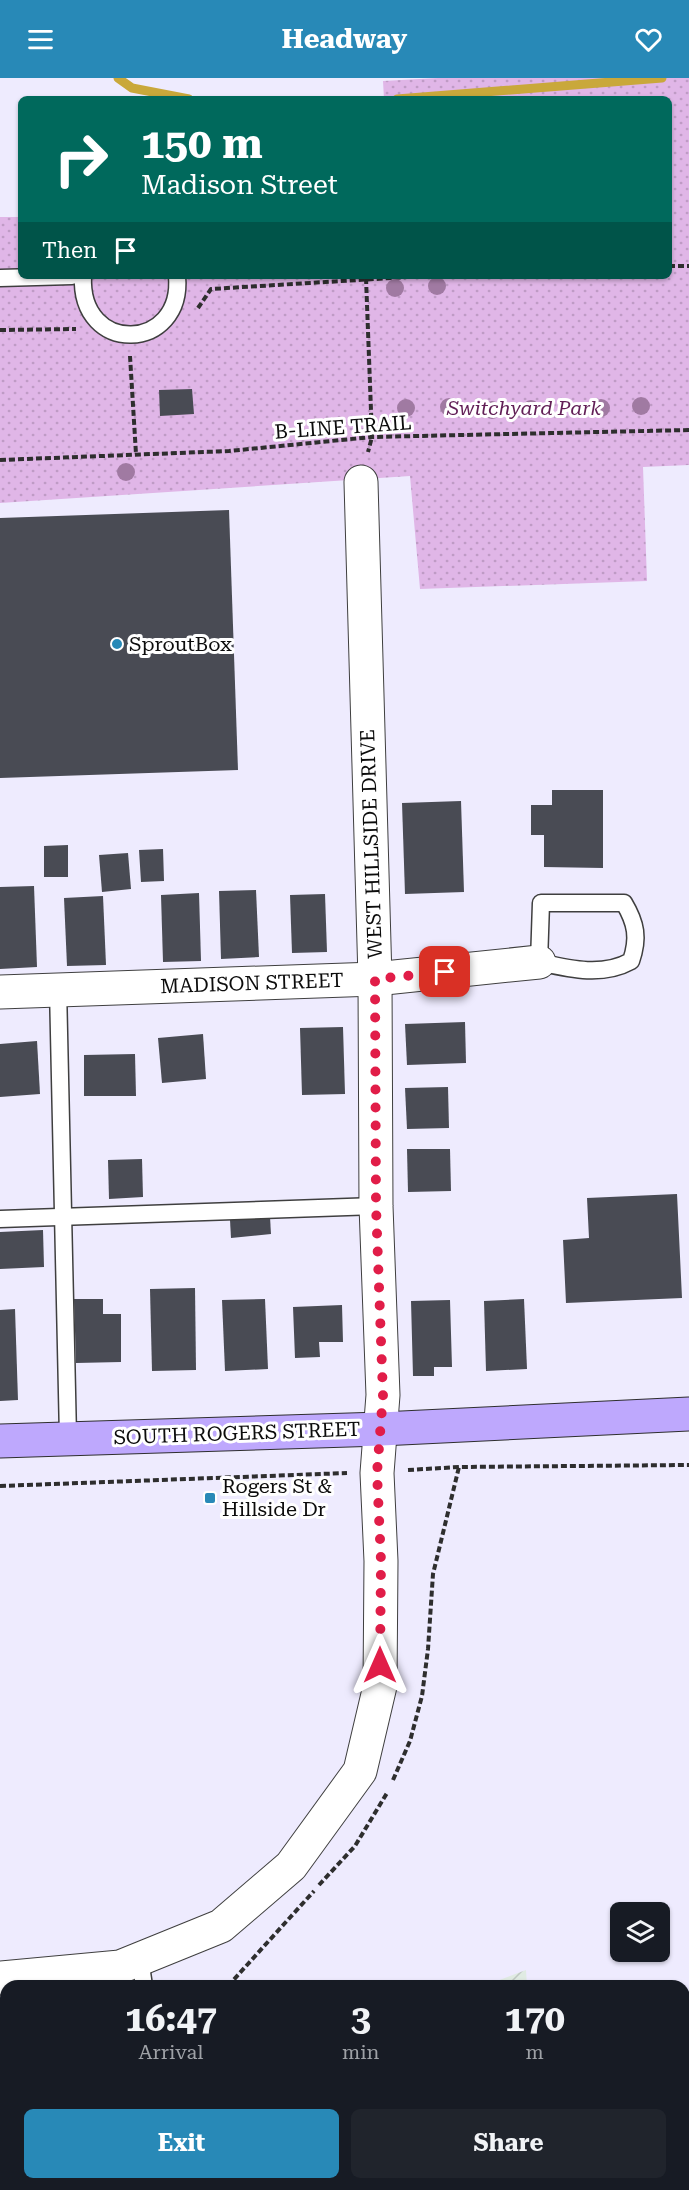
<!DOCTYPE html>
<style>
:root{--surface:#171b24;--page:#20242c;--text:#f1f3f6;--muted:#9ea1a6;--accent:#2889b7}
body{margin:0;font-family:"Roboto Serif",serif;background:var(--page);color:var(--text);height:100vh;display:flex;flex-direction:column;font-size:22px;white-space:nowrap}
*{box-sizing:border-box;margin:0}
p{font-size:20px;color:var(--muted)}
.icon{flex:none;width:33px;height:33px;fill:none;stroke:currentColor;stroke-width:2;stroke-linecap:round;stroke-linejoin:round}
.map{position:relative;flex:1;overflow:hidden}
.sheet{position:absolute;left:0px;top:1902px;width:690px;height:210px;display:flex;flex-direction:column;background:var(--surface);border-radius:18px 18px 0 0;box-shadow:0 2px 4px #0004}
.sheet>*{flex:none}
.top-card{position:absolute;left:18px;top:18px;width:654px;height:183px;border-radius:9px;box-shadow:0 2px 4px #0004;background:#00695c;color:#fff;overflow:hidden}
.fabs{position:absolute;left:610px;top:1824px;display:grid;gap:12px}
.fabs a{display:grid;place-items:center;width:60px;height:60px;border-radius:9px;background:var(--surface);box-shadow:0 2px 4px #0004;font-size:30px}
.pin{position:absolute;display:grid;place-items:center;width:51px;height:51px;color:#fff;margin:-26px;border-radius:12px;box-shadow:0 3px 9px #0006}
.me{position:absolute;width:66px;margin:-33px;rotate:0deg;stroke-linejoin:round;filter:drop-shadow(0 0 4px #0008)}
.turn{display:flex;align-items:center;gap:21px;height:126px;padding:0 24px;font-size:27px}
.turn .icon{width:78px;height:78px;stroke-width:2.5}
.turn b{display:block;font-size:42px;line-height:51px}
.then{display:flex;align-items:center;height:57px;padding:0 24px;background:#0003;gap:12px;font-size:22px}
.eta{display:flex;justify-content:space-evenly;align-items:center;height:102px;text-align:center}
.eta b{font-size:36px;font-weight:700;line-height:42px}
.primary-button{display:flex;gap:12px;margin-top:auto;padding:12px 24px}
.primary-button a{flex:1;height:69px;border-radius:9px;background:var(--accent);color:#fff;font-size:24px;font-weight:700;line-height:69px;text-align:center}
.primary-button a+a{background:var(--page);color:var(--text)}
header{display:flex;justify-content:space-between;align-items:center;height:78px;padding:0 24px;background:var(--accent);color:#fff;font-size:27px;font-weight:700}
.map>svg:first-child{display:block}
</style>
<header><svg class="icon" aria-label="menu" viewBox="0 0 24 24"><path d="M4 6h16M4 12h16M4 18h16"/></svg>Headway<svg class="icon" aria-label="heart" viewBox="0 0 24 24"><path d="M12 20l-8-8c-3-5 5-10 8-4 3-6 11-1 8 4z"/></svg></header>
<div class="map">
<svg width="689" height="2112" viewBox="0 0 689 2112">
<defs>
<pattern id="industrial-furrows" width="10" height="10" patternUnits="userSpaceOnUse" patternTransform="scale(1.5)"><rect width="10" height="10" fill="#e0ebe3"/><path d="M-1 1l2-2M0 10L10 0M9 11l2-2" fill="none" stroke="#bfc8c2"/></pattern>
<pattern id="park-dots" width="8" height="8" patternUnits="userSpaceOnUse" patternTransform="scale(1.5)"><rect width="8" height="8" fill="#e0b6e7"/><path d="M2 2h.1M6 6h.1" fill="none" stroke="#bf9bc5" stroke-width="1.8" stroke-linecap="round"/></pattern>
</defs>
<rect width="100%" height="100%" fill="#eeebfe"/>
<g fill="url(#industrial-furrows)">
<path d="M 526,1892 L 527,1908 L 484,1908 Z"/>
<path d="M 6,2086 L 6,2106 L 532,2106 L 532,2112 L 0,2112 L 0,2088 Z"/>
</g>
<path fill="url(#park-dots)" d="M 438,0 L 689,0 L 689,387 L 643,389 L 647,503 L 420,511 L 410,398 L 0,425 L 0,139 L 21,139 L 21,198 L 669,198 L 669,21 L 384,21 L 383,3 Z"/>
<g fill="none" stroke-linecap="round" stroke-linejoin="round">
<g stroke="#c9a83b" stroke-width="9">
<path d="M 118,0 L 132,10 L 189,21"/>
<path d="M 397,21 L 662,0"/>
</g>
</g>
<g fill="#494b54">
<path d="M 192,311 L 194,336 L 160,338 L 159,312 Z"/>
<path d="M 229,432 L 238,692 L 0,700 L 0,440 Z"/>
<path d="M 552,712 L 603,712 L 603,790 L 544,789 L 544,757 L 531,757 L 531,727 L 552,727 Z"/>
<path d="M 461,723 L 464,814 L 405,816 L 402,725 Z"/>
<path d="M 68,767 L 68,799 L 44,799 L 44,768 Z"/>
<path d="M 163,771 L 164,803 L 141,804 L 139,772 Z"/>
<path d="M 128,775 L 131,811 L 102,814 L 99,777 Z"/>
<path d="M 34,808 L 37,889 L 0,891 L 0,809 Z"/>
<path d="M 256,812 L 259,879 L 221,881 L 219,813 Z"/>
<path d="M 199,815 L 201,883 L 163,884 L 161,817 Z"/>
<path d="M 325,816 L 327,874 L 292,875 L 290,817 Z"/>
<path d="M 103,818 L 106,887 L 67,888 L 64,820 Z"/>
<path d="M 465,944 L 466,985 L 407,987 L 405,946 Z"/>
<path d="M 343,949 L 345,1016 L 302,1017 L 300,950 Z"/>
<path d="M 203,956 L 206,1001 L 162,1005 L 158,960 Z"/>
<path d="M 37,963 L 40,1016 L 0,1019 L 0,966 Z"/>
<path d="M 135,976 L 136,1018 L 84,1018 L 84,977 Z"/>
<path d="M 448,1009 L 449,1050 L 407,1051 L 405,1010 Z"/>
<path d="M 407,1071 L 450,1071 L 451,1113 L 408,1114 Z"/>
<path d="M 142,1081 L 143,1119 L 109,1121 L 108,1082 Z"/>
<path d="M 677,1116 L 682,1220 L 566,1225 L 563,1162 L 589,1160 L 587,1120 Z"/>
<path d="M 270,1139 L 271,1156 L 231,1160 L 230,1142 Z"/>
<path d="M 43,1152 L 44,1189 L 0,1191 L 0,1154 Z"/>
<path d="M 195,1210 L 196,1292 L 152,1293 L 150,1211 Z"/>
<path d="M 74,1221 L 103,1221 L 103,1236 L 121,1236 L 121,1284 L 76,1285 Z"/>
<path d="M 265,1221 L 268,1291 L 225,1293 L 222,1222 Z"/>
<path d="M 524,1221 L 527,1291 L 486,1293 L 484,1223 Z"/>
<path d="M 450,1222 L 452,1289 L 434,1289 L 434,1298 L 413,1298 L 411,1223 Z"/>
<path d="M 342,1227 L 343,1264 L 319,1264 L 320,1279 L 295,1280 L 293,1229 Z"/>
<path d="M 15,1231 L 18,1322 L 0,1323 L 0,1232 Z"/>
</g>
<g fill="none" stroke-linecap="round" stroke-linejoin="round">
<defs>
<g id="lane">
<path d="M 83,198 C 79,278 184,274 177,198"/>
<path d="M 0,200 L 72,198"/>
<path d="M 541,825 L 624,825 C 636,845 639,860 631,883 C 602,899 570,891 539,884 Z"/>
<path d="M 58,910 L 68,1359"/>
<path d="M 0,1141 L 376,1128"/>
<path d="M 140,1881 L 144,1908"/>
<path d="M 84,2106 L 84,2112"/>
<path d="M 147,2106 L 147,2112"/>
<path d="M 219,2106 L 219,2112"/>
<path d="M 422,2106 L 422,2112"/>
<path d="M 483,2106 L 484,2112"/>
<path d="M 44,2112 L 61,2106"/>
</g>
<g id="street">
<path d="M 0,914 L 375,901 L 539,884"/>
<path d="M 0,1900 L 120,1889 L 221,1848 L 291,1788 L 360,1693 L 380,1608 L 381,1483 L 377,1395 L 383,1317 L 376,1128 L 375,901 L 361,404"/>
</g>
<path id="secondary" d="M 0,1363 L 381,1351 L 689,1336"/>
</defs>
<use href="#lane" stroke="#3f3f3f" stroke-width="19"/>
<use href="#street" stroke="#3f3f3f" stroke-width="35"/>
<use href="#secondary" stroke="#2e2e2e" stroke-width="35"/>
<g stroke="#2e2e2e" stroke-width="4" stroke-dasharray="6 3" stroke-linecap="butt">
<path d="M 669,188 L 689,188"/>
<path d="M 366,200 L 372,359 L 368,374"/>
<path d="M 198,230 L 211,211 L 424,198"/>
<path d="M 0,252 L 76,251"/>
<path d="M 130,278 L 136,376"/>
<path d="M 0,382 L 229,373 L 372,359 L 689,352"/>
<path d="M 408,1392 L 459,1389 L 689,1387"/>
<path d="M 0,1408 L 347,1395"/>
<path d="M 393,1702 L 410,1663 L 422,1618 L 428,1571 L 433,1496 L 459,1389"/>
<path d="M 319,1807 L 355,1768 L 387,1715"/>
<path d="M 228,1908 L 314,1813"/>
<path d="M 0,1984 L 6,1981"/>
</g>
<use href="#lane" stroke="#fff" stroke-width="16"/>
<use href="#street" stroke="#fff" stroke-width="33"/>
<use href="#secondary" stroke="#bea8fd" stroke-width="33"/>
</g>
<g fill="#a07aa2">
<circle cx="437" cy="208" r="9"/>
<circle cx="395" cy="210" r="9"/>
<circle cx="641" cy="328" r="9"/>
<circle cx="449" cy="329" r="9"/>
<circle cx="406" cy="330" r="9"/>
<circle cx="601" cy="330" r="9"/>
<circle cx="531" cy="331" r="9"/>
<circle cx="492" cy="332" r="9"/>
<circle cx="126" cy="394" r="9"/>
</g>
<g fill="none" stroke-linecap="round" stroke-linejoin="round">
<path stroke="#e11d48" stroke-width="10" stroke-dasharray="0 18" d="M 380,1587 L 381,1483 L 377,1395 L 383,1317 L 376,1128 L 375,901 L 445,894"/>
</g>
<g fill="#2889b7" stroke="#fff" stroke-width="2">
<circle cx="117" cy="566" r="6"/>
<rect x="204" y="1414" width="12" height="12" rx="3"/>
</g>
<g text-anchor="middle" dominant-baseline="central" stroke-width="6" stroke-linejoin="round" paint-order="stroke">
<g font-size="20" font-style="italic" fill="#611e56" stroke="#fff">
<text x="524" y="330">Switchyard Park</text>
</g>
<g font-size="20" fill="#0c0c0c" stroke="#fff">
<text transform="translate(343 349) rotate(-4)">B-LINE TRAIL</text>
<text transform="translate(371 766) rotate(-92)">WEST HILLSIDE DRIVE</text>
<text transform="translate(252 905) rotate(-2)">MADISON STREET</text>
<text transform="translate(237 1355) rotate(-2)">SOUTH ROGERS STREET</text>
</g>
<g font-size="20" fill="#0c0c0c" stroke="#fff" text-anchor="start">
<text x="129" y="566">SproutBox</text>
<text x="222" y="1408">Rogers St &amp;<tspan x="222" dy="23">Hillside Dr</tspan></text>
</g>
</g>
</svg>
<div class="fabs">
<a><svg class="icon" aria-label="layers" viewBox="0 0 24 24"><path d="M12 4l9 5-9 5-9-5zM3 14l9 5 9-5"/></svg></a>
</div>
<div class="pin" style="left:445px;top:894px;background:#d93025"><svg class="icon" aria-label="arrive" viewBox="0 0 24 24"><path d="M6 21V4h12l-3 4 3 4H6"/></svg></div>
<svg class="me" style="left:380px;top:1587px" viewBox="-20 -20 40 40"><path d="M0-17L14 15 0 8-14 15z" fill="#e11d48" stroke="#fff" stroke-width="4"/></svg>
<div class="top-card">
<div class="turn"><svg class="icon" aria-label="right" viewBox="0 0 24 24"><path d="M7 20v-9h11M14 6l5 5-5 5"/></svg><div><b>150 m</b>Madison Street</div></div>
<div class="then">Then<svg class="icon" aria-label="arrive" viewBox="0 0 24 24"><path d="M6 21V4h12l-3 4 3 4H6"/></svg></div>
</div>
<section class="sheet">
<div class="eta">
<div><b>16:47</b><p>Arrival</p></div>
<div><b>3</b><p>min</p></div>
<div><b>170</b><p>m</p></div>
</div>
<div class="primary-button"><a>Exit</a><a>Share</a></div>
</section>
</div>
